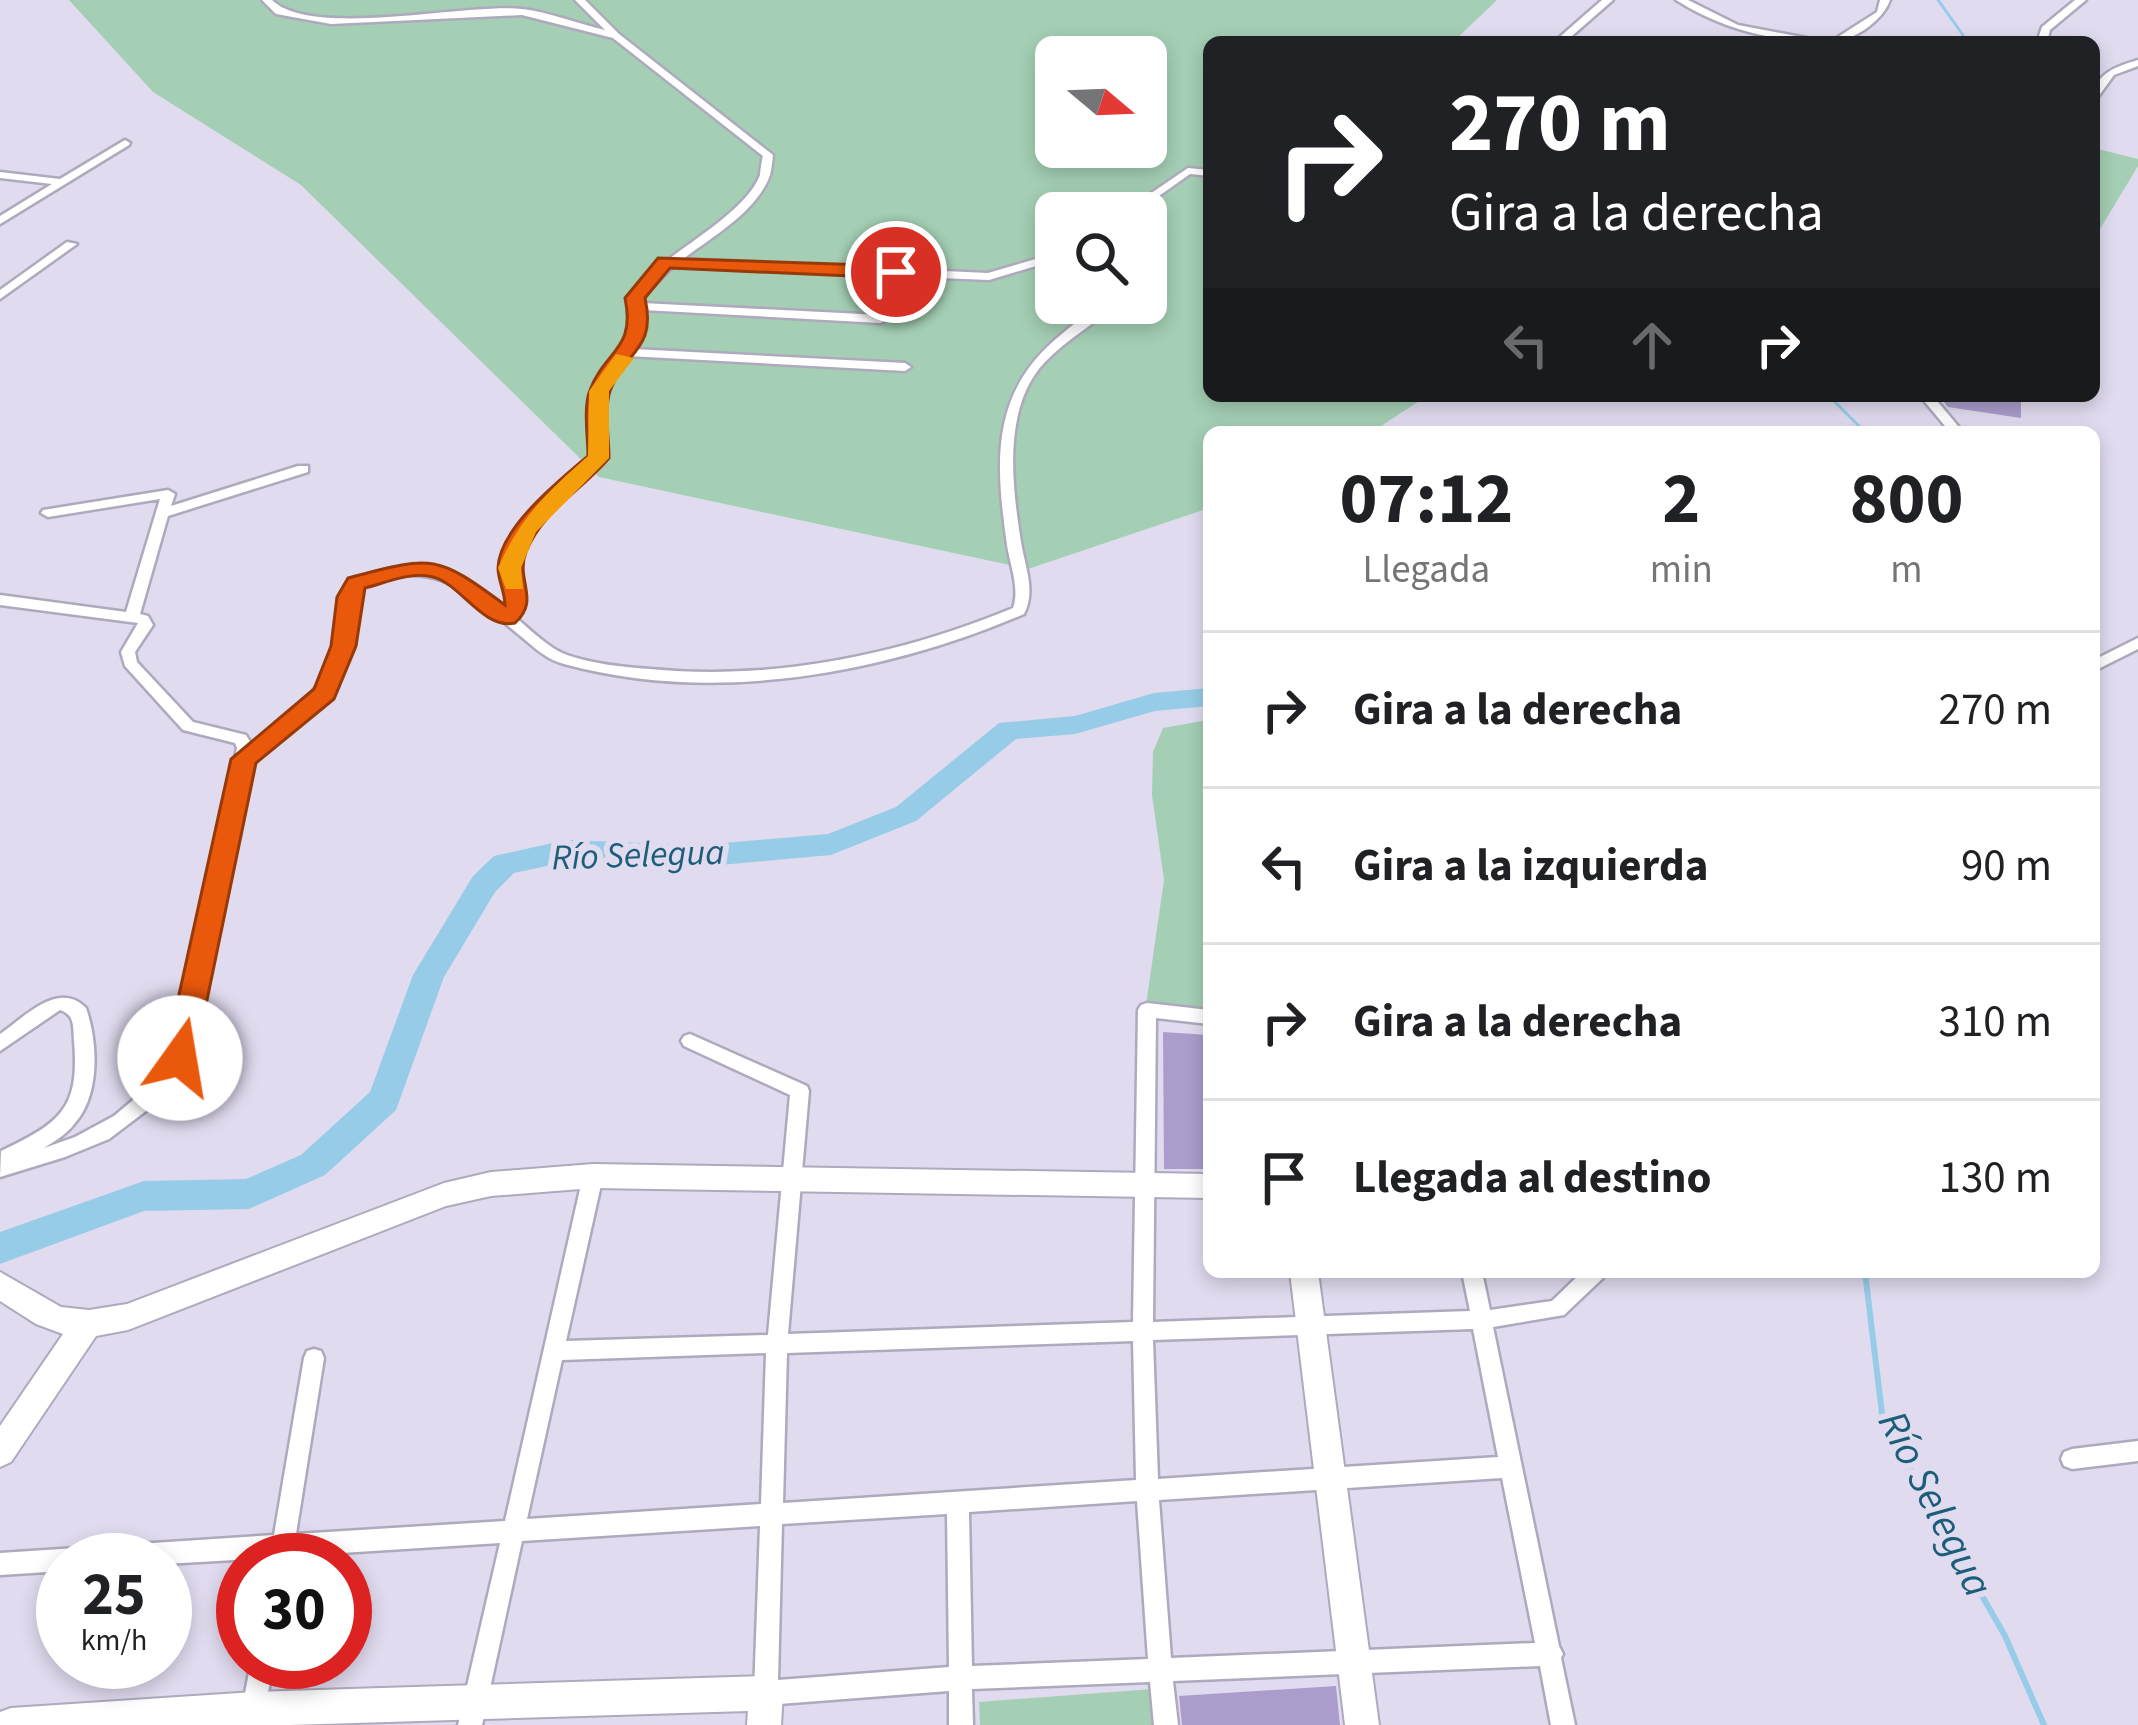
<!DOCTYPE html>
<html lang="es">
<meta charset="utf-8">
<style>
:root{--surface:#fff;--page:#f2f2f2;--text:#202124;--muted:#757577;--line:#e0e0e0}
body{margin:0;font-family:"Source Sans 3",sans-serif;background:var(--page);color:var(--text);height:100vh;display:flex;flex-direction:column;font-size:45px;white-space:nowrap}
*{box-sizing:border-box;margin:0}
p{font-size:39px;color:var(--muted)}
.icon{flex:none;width:66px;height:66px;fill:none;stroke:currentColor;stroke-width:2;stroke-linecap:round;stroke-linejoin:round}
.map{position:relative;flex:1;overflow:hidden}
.details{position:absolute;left:1203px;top:426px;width:897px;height:852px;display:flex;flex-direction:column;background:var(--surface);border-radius:18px;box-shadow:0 6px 18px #0003}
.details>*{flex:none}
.banner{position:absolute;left:1203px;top:36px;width:897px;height:366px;border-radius:18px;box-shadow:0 6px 18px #0003;background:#202124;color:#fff;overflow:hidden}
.needle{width:78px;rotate:109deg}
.tools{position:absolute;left:1035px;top:36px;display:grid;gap:24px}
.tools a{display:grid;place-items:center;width:132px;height:132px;border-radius:18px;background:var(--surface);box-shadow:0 6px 18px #0003;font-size:60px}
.speed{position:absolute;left:36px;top:1533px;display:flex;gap:24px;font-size:60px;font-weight:700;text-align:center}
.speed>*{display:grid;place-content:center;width:156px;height:156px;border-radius:50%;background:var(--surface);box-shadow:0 6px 18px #0003;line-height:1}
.speed small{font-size:30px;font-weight:400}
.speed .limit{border:18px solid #d22;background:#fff;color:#111}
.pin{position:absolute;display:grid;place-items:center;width:102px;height:102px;color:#fff;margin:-51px;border:6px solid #fff;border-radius:50%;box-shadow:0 3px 12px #0007}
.me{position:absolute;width:132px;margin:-66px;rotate:13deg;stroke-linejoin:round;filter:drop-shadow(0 0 9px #0008)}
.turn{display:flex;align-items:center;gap:42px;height:252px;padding:0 48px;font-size:54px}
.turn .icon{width:156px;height:156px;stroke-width:2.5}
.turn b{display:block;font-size:84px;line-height:102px}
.lanes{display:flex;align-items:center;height:114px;padding:0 48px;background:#0003;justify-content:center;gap:60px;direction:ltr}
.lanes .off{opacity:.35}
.eta{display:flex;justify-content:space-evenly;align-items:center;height:204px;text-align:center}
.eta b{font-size:72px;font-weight:700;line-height:84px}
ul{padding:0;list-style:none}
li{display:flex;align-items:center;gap:36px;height:156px;padding:0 48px;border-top:3px solid var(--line)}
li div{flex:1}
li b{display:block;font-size:45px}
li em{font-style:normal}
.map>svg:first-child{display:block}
</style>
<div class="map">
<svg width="2138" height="1725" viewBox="0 0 2138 1725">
<rect width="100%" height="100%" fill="#e0dbef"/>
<g fill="#a4cfb4" fill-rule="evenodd">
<path d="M 69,0 L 1497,0 L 1453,42 L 1209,42 L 1209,396 L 1427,396 L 1372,432 L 1209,432 L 1209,508 L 1028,569 L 599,477 L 301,185 L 153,92 ZM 1056,57 L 1146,57 L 1146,147 L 1056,147 ZM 1056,213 L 1146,213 L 1146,303 L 1056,303 Z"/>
<path d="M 2094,148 L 2138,159 L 2138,166 L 2094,239 Z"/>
<path d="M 1208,720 L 1209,721 L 1209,1012 L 1146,1005 L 1164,880 L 1152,795 L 1153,752 L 1163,728 Z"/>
<path d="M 1153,1689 L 1156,1725 L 980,1725 L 979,1702 Z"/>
</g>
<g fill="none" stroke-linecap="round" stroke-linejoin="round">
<g stroke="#97cce8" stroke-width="3">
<path d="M 1938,0 L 1963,35 L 1958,42"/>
<path d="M 1829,396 L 1865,432"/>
</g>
<path stroke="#97cce8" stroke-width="6" d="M 1865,1272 L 1883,1422 L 2005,1636 L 2044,1725"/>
<path fill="#97cce8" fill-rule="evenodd" d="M 1209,688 L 1209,706 L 1155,711 L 1075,734 L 1016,739 L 916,821 L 831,855 L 699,867 L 566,862 L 514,873 L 495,892 L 444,977 L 396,1110 L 325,1175 L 249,1209 L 144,1211 L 0,1264 L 0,1232 L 144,1181 L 246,1179 L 301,1155 L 370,1092 L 413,975 L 473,876 L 494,856 L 566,840 L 699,845 L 828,834 L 896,807 L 999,723 L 1075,716 L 1154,693 Z"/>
</g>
<g fill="#aa9dcb">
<path d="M 1939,396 L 2021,396 L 2021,418 L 1948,407 Z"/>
<path d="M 1163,1032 L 1209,1035 L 1209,1169 L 1164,1169 Z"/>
<path d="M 1336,1686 L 1340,1725 L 1182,1725 L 1179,1696 Z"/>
</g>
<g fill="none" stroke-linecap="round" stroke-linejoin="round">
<defs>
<g id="minor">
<path d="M 262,0 L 272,0 C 311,39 466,3 522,9 C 550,12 578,24 605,30 L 575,0 L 585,0 L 619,34 L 773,155 C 773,157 771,173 770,175 C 757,212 712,237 683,259 L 988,273 L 1056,253 L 1056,260 L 989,280 L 673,267 L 641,298 L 642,303 L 881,315 L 887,319 L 881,323 L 643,310 L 642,329 L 633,349 L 905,363 L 911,367 L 905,371 L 628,356 C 599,393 601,413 605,458 L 531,533 L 516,568 L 525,600 L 515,617 C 531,630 548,648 567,655 C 593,664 622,667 650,669 C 772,681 900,655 1013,608 C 1020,589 1010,565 1007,545 C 995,460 990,391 1063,333 C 1079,320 1097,303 1118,303 C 1095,324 1067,339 1045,362 C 1002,407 1012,485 1021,542 C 1025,567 1036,591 1024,614 C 884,674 714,705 564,664 C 545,659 533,646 518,634 C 463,589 436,558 363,586 L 356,607 L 350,648 L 332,687 L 309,715 L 250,763 L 186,1063 L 146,1111 L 109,1139 L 65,1157 L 0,1177 L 1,1151 C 59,1123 80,1110 74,1041 C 73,1026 75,1015 60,1010 L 0,1051 L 0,1034 C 25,1017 58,980 86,1008 C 98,1043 100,1094 75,1123 C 67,1134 55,1141 44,1148 L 75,1137 L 114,1116 L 133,1100 L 171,1056 L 237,748 L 235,743 L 183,730 L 125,666 L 121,652 L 138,623 L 0,605 L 0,595 L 126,612 L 160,499 L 48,517 L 41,513 L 43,510 L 168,490 L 175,494 L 171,506 L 298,466 L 308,466 L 308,472 L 168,516 L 140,614 L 148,616 L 153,625 L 135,652 L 137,662 L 193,722 L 246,735 L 252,745 C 287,718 325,691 336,645 C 342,622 340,601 352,580 C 420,554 450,565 505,609 L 511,600 L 502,568 L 518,531 L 591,457 C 590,438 586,416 591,397 C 603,352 636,356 629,298 L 662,265 L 661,260 L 669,259 C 696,238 748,207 760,175 C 760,174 762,157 763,156 L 613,38 L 522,15 L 331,24 L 276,14 Z"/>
<path d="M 1602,0 L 1613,0 L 1565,42 L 1554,42 Z"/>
<path d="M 1676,0 L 1688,0 L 1738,25 L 1828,42 C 1774,42 1721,29 1676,0 Z"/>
<path d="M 1880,0 L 1890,0 C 1883,21 1852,42 1830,42 L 1877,12 Z"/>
<path d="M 2075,0 L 2086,0 L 2050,30 L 2047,42 L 2037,42 L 2042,27 Z"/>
<path d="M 2138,60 L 2138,66 L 2114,75 L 2098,97 L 2094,98 C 2094,73 2118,66 2138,60 Z"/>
<path d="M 125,140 L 130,143 L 129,145 L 0,224 L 0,216 L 52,184 L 0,178 L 0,172 L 60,179 Z"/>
<path d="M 1188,168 L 1209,170 L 1209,176 L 1190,174 L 1135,213 L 1122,213 Z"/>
<path d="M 67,242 L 77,244 L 0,299 L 0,290 Z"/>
<path d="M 1920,396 L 1933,396 L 1963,432 L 1950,432 Z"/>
<path d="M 2138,638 L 2138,649 L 2094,671 L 2094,660 Z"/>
<path d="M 1147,1003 L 1209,1010 L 1209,1024 L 1156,1018 L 1153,1322 L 1470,1311 L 1462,1272 L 1482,1272 L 1490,1310 L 1552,1301 L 1582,1272 L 1606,1272 L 1603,1278 L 1564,1315 L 1493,1327 L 1559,1646 L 1563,1654 L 1561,1658 L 1575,1725 L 1551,1725 L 1540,1666 L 1173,1681 L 1178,1725 L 1154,1725 L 1150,1682 L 972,1689 L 973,1725 L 949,1725 L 949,1691 L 766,1705 L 758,1701 L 754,1693 L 760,1526 L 522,1541 L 482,1725 L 458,1725 L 500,1543 L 293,1556 L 292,1560 L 270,1560 L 270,1558 L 165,1564 L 165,1560 L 63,1560 L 63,1571 L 0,1575 L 0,1553 L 274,1535 L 304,1358 L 307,1351 L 314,1349 L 321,1351 L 324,1358 L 296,1534 L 505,1521 L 583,1176 L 586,1170 L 593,1168 L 600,1170 L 603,1176 L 566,1341 L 768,1335 L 790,1095 L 684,1046 L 681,1041 L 684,1036 L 690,1034 L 807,1086 L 809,1091 L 788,1334 L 1133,1322 L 1138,1010 L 1141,1005 ZM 1473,1329 L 1498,1457 L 1158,1479 L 1153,1340 ZM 1133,1341 L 1136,1480 L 783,1503 L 787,1353 ZM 766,1353 L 761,1504 L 527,1519 L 562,1360 ZM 1502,1478 L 1535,1643 L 1171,1658 L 1159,1500 ZM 1137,1501 L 1148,1659 L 972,1666 L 969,1512 ZM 947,1514 L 949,1667 L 778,1680 L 782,1524 Z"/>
<path d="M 2138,1441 L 2138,1461 L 2072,1469 L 2064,1466 L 2061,1459 L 2064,1452 L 2072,1449 Z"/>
<path d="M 251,1662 L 275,1662 L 262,1717 L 254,1721 L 246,1717 L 242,1709 Z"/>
</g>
<g id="secondary">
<path d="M 593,1164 L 1209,1174 L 1209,1198 L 593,1188 L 491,1196 L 446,1206 L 128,1330 L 96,1336 L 11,1462 L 0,1467 L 0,1426 L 63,1334 L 36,1324 L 0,1301 L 0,1272 L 61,1307 L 89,1310 L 127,1304 L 444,1183 L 491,1172 Z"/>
<path d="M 1290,1272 L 1318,1272 L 1379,1725 L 1345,1725 Z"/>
<path d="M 766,1676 L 778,1681 L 783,1693 L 781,1725 L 747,1725 L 748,1711 L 290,1725 L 0,1725 L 0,1712 L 11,1708 L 254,1692 Z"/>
</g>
</defs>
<use href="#minor" stroke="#aea9bc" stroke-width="5"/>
<use href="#secondary" stroke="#aea9bc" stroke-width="4"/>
<use href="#minor" fill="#fff" fill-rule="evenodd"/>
<use href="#secondary" fill="#fff" fill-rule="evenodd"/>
</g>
<path fill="#ea580c" stroke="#983908" stroke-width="3" d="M 658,258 L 896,266 L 905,272 L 896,278 L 670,268 L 645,298 C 657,351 624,351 610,391 C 604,409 609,439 609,458 C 582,490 542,511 526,552 C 515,580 541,600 515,623 C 483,630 461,584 433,577 C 412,571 385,583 365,588 L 356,646 L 334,699 L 256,763 L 195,1058 L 180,1070 L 169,1066 L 165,1058 L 231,759 L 314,689 L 331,646 L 337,597 L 348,578 C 432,556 435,553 505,605 C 505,592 498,580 498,568 C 499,528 560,480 588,456 C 588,437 583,407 590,390 C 605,350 636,350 625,298 Z"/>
<path fill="#f59e0b" d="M 616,354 L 634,358 L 609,391 L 609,458 L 536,532 L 521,568 L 523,589 L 506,589 L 498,568 C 519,519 548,491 588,456 L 589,391 Z"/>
<g text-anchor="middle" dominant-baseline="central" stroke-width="12" stroke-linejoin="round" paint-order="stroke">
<g font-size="36" font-style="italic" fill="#1c5d79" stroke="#e0dbef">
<text transform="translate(638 855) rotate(-2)">Río Selegua</text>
</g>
<g font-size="42" font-style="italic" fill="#1c5d79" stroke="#e0dbef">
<text transform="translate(1935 1504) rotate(63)">Río Selegua</text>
</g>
</g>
</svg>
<div class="tools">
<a><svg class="needle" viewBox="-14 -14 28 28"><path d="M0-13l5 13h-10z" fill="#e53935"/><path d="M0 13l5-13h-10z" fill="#757577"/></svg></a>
<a><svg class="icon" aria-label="search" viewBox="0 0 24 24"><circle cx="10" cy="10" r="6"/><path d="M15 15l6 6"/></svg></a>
</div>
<div class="speed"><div>25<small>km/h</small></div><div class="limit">30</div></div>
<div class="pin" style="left:896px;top:272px;background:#d93025"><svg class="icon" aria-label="arrive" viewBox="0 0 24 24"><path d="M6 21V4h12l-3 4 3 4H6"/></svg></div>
<svg class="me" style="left:180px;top:1058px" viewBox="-20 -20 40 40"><circle r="19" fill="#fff"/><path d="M0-13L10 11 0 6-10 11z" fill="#ea580c"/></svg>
<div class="banner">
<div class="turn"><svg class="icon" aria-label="right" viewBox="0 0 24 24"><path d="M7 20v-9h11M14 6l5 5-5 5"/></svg><div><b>270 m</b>Gira a la derecha</div></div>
<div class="lanes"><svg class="icon off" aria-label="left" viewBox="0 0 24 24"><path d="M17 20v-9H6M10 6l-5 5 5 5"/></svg><svg class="icon off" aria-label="ahead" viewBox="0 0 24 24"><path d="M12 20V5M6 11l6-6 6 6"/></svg><svg class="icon" aria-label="right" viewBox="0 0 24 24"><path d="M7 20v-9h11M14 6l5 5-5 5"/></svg></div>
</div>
<section class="details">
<div class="eta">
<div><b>07:12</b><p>Llegada</p></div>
<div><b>2</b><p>min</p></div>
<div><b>800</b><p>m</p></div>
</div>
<ul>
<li><svg class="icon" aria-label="right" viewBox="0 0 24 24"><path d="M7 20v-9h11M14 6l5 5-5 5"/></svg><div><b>Gira a la derecha</b></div><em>270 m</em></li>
<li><svg class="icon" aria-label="left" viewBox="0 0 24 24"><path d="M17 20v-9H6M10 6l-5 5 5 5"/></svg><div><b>Gira a la izquierda</b></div><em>90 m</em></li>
<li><svg class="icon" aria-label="right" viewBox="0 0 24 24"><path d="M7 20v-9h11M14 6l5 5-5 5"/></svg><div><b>Gira a la derecha</b></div><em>310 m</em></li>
<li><svg class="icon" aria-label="arrive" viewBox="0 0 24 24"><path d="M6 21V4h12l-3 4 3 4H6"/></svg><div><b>Llegada al destino</b></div><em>130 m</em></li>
</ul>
</section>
</div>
